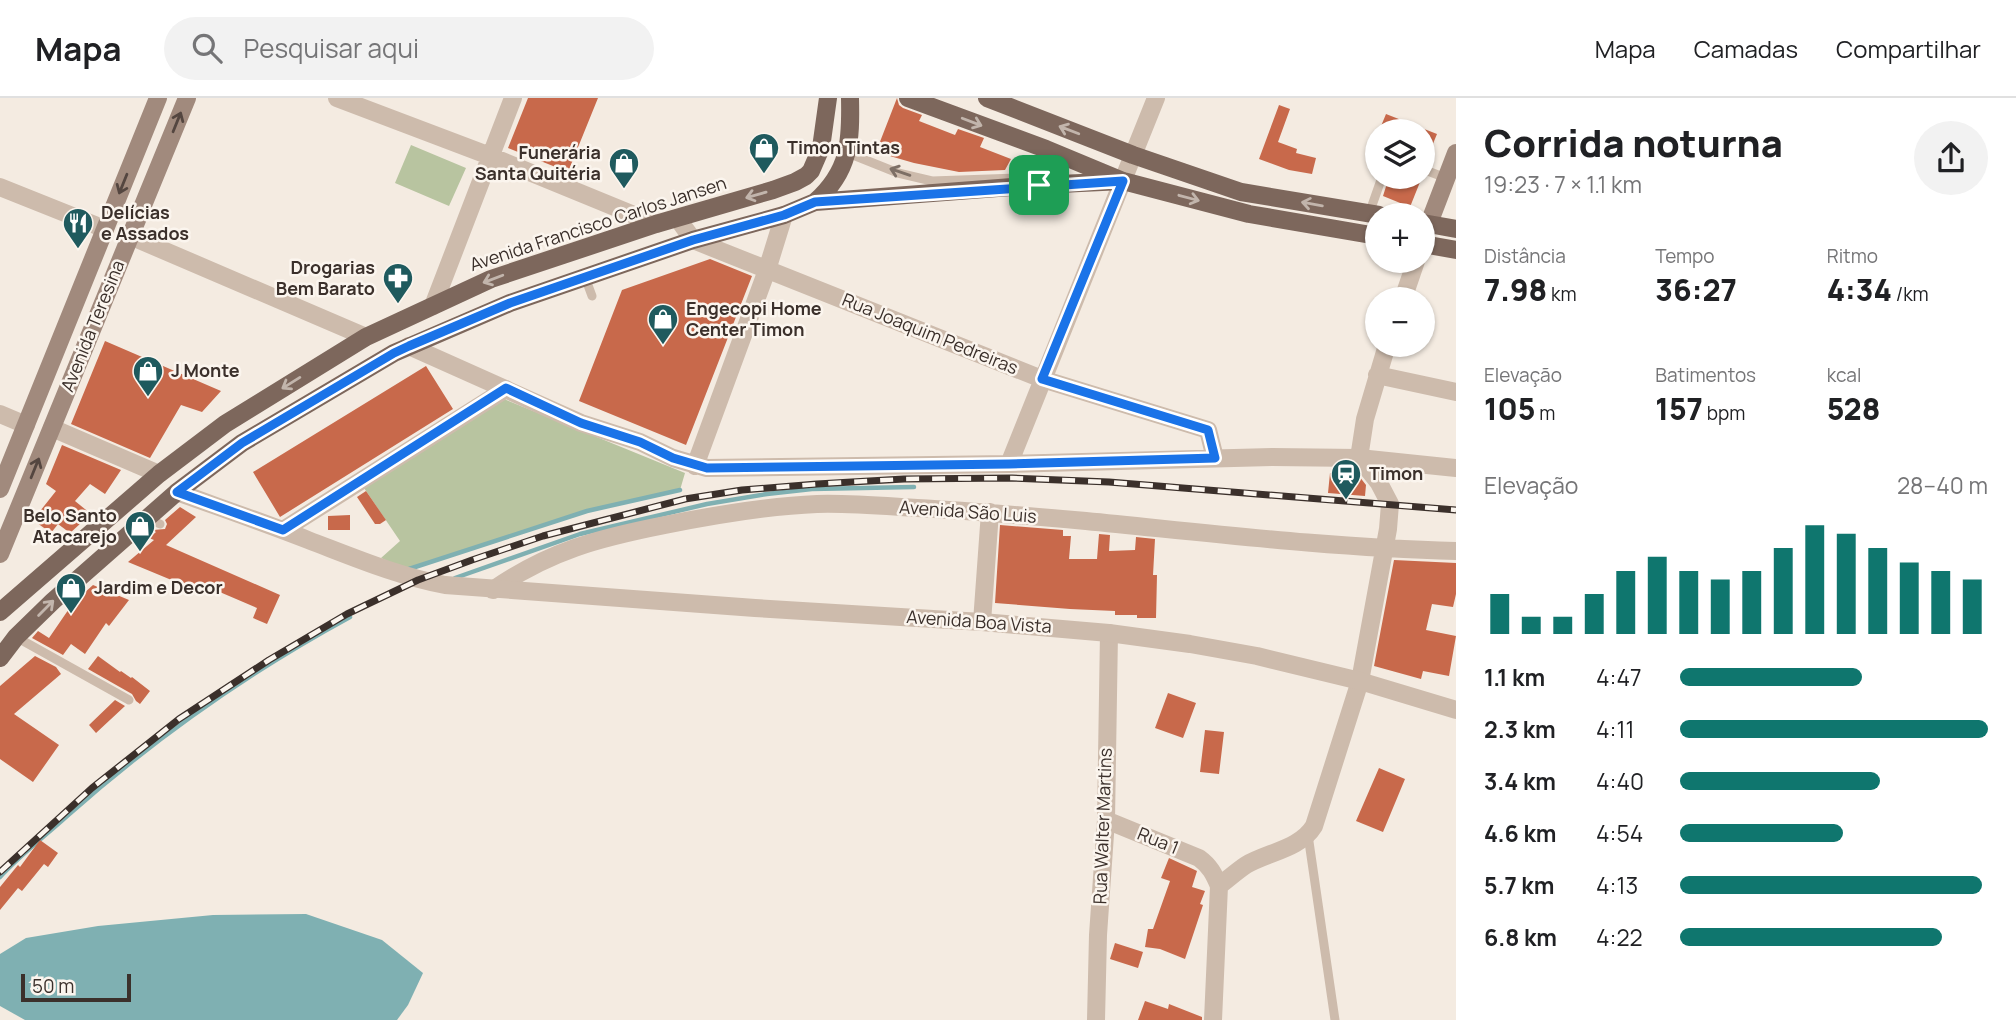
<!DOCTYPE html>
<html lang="pt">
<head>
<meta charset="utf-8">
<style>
	:root { --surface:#fff; --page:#f2f2f2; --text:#202124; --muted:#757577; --line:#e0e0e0; --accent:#0f766e }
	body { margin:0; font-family:Manrope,sans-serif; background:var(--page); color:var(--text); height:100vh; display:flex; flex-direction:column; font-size:26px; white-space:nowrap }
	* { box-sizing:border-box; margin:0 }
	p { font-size:23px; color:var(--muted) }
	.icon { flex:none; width:38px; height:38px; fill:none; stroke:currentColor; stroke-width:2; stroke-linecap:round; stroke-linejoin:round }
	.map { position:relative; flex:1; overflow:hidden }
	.side { display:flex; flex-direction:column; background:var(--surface); width:560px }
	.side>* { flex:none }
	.controls { position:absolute; left:1365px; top:21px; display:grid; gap:14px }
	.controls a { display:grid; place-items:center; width:70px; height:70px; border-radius:50%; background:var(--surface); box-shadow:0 2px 5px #0004; font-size:35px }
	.scale { position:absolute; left:21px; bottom:18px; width:110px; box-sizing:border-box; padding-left:7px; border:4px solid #3b302b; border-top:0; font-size:19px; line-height:24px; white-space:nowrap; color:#3b302b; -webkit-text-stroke:5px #fbf5ee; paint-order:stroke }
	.pin { position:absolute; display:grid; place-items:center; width:60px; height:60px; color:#fff; margin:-30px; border-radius:14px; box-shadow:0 4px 10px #0006 }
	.round { display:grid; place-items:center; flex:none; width:74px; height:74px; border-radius:37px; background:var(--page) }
	.headline { display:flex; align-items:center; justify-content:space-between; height:119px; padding:0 28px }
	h1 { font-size:38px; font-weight:800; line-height:52px }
	.figures { display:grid; grid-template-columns:repeat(3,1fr); gap:10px; height:119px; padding:7px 28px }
	.figures div { display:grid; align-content:center }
	.figures b { font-size:30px; font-weight:800 }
	.figures small { font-size:19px; font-weight:400 }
	.figures p { font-size:19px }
	.chart { height:196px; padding:14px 28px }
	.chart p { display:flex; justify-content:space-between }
	.chart svg { width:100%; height:126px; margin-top:7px; stroke:var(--accent); stroke-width:6 }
	ul { padding:0 28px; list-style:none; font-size:23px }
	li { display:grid; grid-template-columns:112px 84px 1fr; align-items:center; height:52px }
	li i { height:18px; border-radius:9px; background:var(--accent) }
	header { display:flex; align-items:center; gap:42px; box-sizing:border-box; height:98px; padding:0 35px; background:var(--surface); border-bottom:2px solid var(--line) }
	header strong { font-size:33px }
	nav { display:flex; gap:38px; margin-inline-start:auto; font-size:24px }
	.search { width:490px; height:63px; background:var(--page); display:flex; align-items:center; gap:18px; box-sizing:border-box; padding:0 24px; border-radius:38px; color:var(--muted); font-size:26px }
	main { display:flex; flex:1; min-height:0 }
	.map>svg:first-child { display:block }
	.green { fill:#b8c4a0 }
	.water { fill:#7fb0b2 }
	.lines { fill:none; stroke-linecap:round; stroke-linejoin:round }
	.stream { stroke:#7fb0b2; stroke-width:4.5 }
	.building { fill:#c8694b }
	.service { stroke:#cdbbac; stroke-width:9 }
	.minor { stroke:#cdbbac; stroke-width:18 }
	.tertiary { stroke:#cdbbac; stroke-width:18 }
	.secondary { stroke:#a18a7d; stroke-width:18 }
	.primary { stroke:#7d675c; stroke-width:18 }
	.rail-casing { stroke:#3b302b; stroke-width:7 }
	.rail { stroke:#fbf5ee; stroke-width:4.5; stroke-dasharray:13; stroke-linecap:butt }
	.oneway { stroke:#544640 }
	.oneway2 { stroke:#c2b5ac }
	.oneway3 { stroke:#7d6f65 }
	.route-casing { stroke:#fff; stroke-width:14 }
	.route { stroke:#1a73e8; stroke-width:9 }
	.labels { text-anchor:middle; stroke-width:5; stroke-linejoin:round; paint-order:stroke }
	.poi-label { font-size:18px; font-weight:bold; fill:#3b302b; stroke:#fbf5ee; text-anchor:start }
	.street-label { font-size:18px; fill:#3b302b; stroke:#fbf5ee }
</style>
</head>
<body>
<header>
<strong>Mapa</strong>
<div class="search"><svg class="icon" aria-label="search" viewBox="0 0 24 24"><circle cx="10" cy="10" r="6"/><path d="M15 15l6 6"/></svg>Pesquisar aqui</div>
<nav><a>Mapa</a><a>Camadas</a><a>Compartilhar</a></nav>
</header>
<main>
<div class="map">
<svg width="1456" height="922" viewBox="0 0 1456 922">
	<rect width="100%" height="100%" fill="#f4ebe1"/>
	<path class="green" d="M411,47l55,23 -17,38 -54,-23z
		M504,301l181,74 -5,17 -93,21 -180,59 -26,-12 19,-17 -36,-53z"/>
	<path class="water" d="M306,816l76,26 41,33 -15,32 -11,15h-372l-25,-14v-52l26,-16 72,-12 115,-11z"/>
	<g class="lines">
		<path class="stream" d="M409,471l178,-58 93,-21
			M455,480l125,-44 127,-30 60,-10 45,-5 102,-2
			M0,779c20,-22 45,-41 67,-61 88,-78 180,-143 283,-199"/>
	</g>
	<path class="building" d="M528,0h70l-30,74 -60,-24z
		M897,0l2,7 4,3 19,7 -3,6 36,14 3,-6 26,9 -4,9 31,12 -6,11 -46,2 -45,-9 -38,-11z
		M1279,7l11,4 -12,33 19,7 -1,4 20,5 -4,16 -23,-4 -30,-11z
		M1386,16l51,20 -12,29 -2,1v-33h-44z
		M1389,79h33l-12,30 -27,-11z
		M710,161l42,17 -66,169 -107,-44 43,-111z
		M105,243l116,50 -19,21 -21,-7 -31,53 -79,-34z
		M426,268l27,43 -173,108 -27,-45z
		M62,347l59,25 -16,24 -15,-10 -15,17 16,13 -21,19 -12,-9 -7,9 -18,-13 23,-29 -10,-7z
		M1330,375l29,3 7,9 -1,11 -37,-3z
		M366,393l20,29 -6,4h-5l-18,-27z
		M180,409l16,10 -30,28 114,50 -13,29 -14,-6 4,-10 -56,-24 -3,7 -70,-29 26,-22 -5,-2 7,-6 -3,-2 12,-1 2,-5 -2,-4z
		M350,417v15h-22v-14z
		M1000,427l63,5v6h8l-2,23h28l2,-25 11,1 -1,16 26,-1 1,-13 19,2 -2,36h4l-1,43h-19v-3h-22v-4l-45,-2 -75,-6z
		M1394,462l62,3v31l-3,13 -21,-3 -6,26 30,6 -7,40 -26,-5 -2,8 -47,-13z
		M93,487l36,15 -20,26 -3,-3 -21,31 -14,-10 -8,11 -31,-17 6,-7 11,7 24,-35z
		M35,558l21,11 5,7 -47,40 45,31 -26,37 -33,-23v-73z
		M98,558l22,16 1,-1 10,7 1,-1 18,14 -10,13 -4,-3 -4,-7 -44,-25z
		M1168,595l28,10 -13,35 -28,-10z
		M115,602l10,6 -29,27 -7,-8z
		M1205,632l19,2 -5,42 -19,-2z
		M1379,670l26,11 -22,53 -27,-11z
		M40,742l18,13 -10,14 -4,-3 -22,27 -4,-3 -18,22v-23l18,-22 2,2z
		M1169,760l26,12 2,1 -5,16 13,4 -5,13 3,1 -18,54 -25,-10 -15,-2 3,-18h5l17,-48 -9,-3z
		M1115,845l28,9 -5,16 -28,-9z
		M1145,903l23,8 1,-5 33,13v3h-64z"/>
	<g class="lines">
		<path class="service" d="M848,55l50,20 34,8 85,-3
			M1425,72l21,8
			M1039,87l7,-36
			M1369,116l13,-37
			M585,179l7,19
			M147,420l13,6
			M16,539l113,63
			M1308,737l27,185"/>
		<path class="minor" d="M337,0l153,58 166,68
			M0,89l105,42
			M678,121l15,21 349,139 166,51 7,28
			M130,138l236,101
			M1403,201l13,-38
			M433,208l80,-208
			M409,248l172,77 59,19 33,16 34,10 302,-4 263,-7 87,1 97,10
			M1377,277l79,17
			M0,316l26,11
			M52,330l107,46
			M1009,366l147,-366
			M695,368l72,-196 17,-55
			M283,432l223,-141
			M493,492c56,-39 106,-52 172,-65 50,-10 101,-19 152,-21 33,-1 67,2 100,4 57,3 113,8 169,13 123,12 246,27 370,30
			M982,524l8,-110
			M1106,722l93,38c11,8 15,16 20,28l-6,134
			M1219,788c9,-7 18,-15 27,-21 22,-13 54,-16 68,-39l46,-145 28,-152 2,-25 -11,-21 -20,-25 6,-39 22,-74
			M1096,922l2,-85 8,-115 3,-187"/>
		<path class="tertiary" d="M177,394c44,16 88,31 131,48 45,17 89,36 137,45l310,23 227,14 127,11 81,11 67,12 103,25 96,29"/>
		<path class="secondary" d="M1423,141l33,-86
			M0,391l158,-391
			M0,456l187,-456"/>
		<path class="primary" d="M908,0l138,51 77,32 126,33 128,22
			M987,0l146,57 108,37 138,23
			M815,104c35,-31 36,-61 35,-104
			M1423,125l33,6
			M1423,146l33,6
			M0,514l159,-138 66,-50 141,-87 125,-58 165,-55 117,-34 22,-8 11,-6 5,-5 10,-23 7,-50
			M0,560l16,-21 37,-36 124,-109 65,-49 152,-90 116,-50 183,-63 91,-25 31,-13 224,-17 84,-4"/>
		<g class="rail-casing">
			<path id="rail" d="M0,774l92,-84 87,-69 90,-59 78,-46 71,-34 54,-20 71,-24 142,-37 57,-9 75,-6 87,-5 108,-1 97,4 347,28"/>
		</g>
		<use href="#rail" class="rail"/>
	</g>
	<defs><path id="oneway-shaft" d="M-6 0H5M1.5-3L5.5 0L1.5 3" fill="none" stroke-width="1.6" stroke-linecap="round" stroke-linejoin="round" transform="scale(1.75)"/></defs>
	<g class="oneway">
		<use href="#oneway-shaft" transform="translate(177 24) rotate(-68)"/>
		<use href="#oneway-shaft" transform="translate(123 86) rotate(112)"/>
		<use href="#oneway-shaft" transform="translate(35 370) rotate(-68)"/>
	</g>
	<g class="oneway2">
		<use href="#oneway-shaft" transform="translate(972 24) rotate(21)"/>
		<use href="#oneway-shaft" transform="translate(1069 32) rotate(-159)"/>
		<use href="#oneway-shaft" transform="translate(756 97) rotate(164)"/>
		<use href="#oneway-shaft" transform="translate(1189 100) rotate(15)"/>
		<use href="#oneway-shaft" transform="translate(1312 106) rotate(-170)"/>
		<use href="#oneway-shaft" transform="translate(493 181) rotate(159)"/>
		<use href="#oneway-shaft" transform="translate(291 285) rotate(148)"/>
		<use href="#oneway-shaft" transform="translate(46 510) rotate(-45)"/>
	</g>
	<use class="oneway3" href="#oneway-shaft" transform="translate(900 74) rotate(-161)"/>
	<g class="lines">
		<g class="route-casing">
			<path id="route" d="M1123,83l-81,198 166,51 7,28 -206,6 -302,4 -34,-10 -33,-16 -59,-19 -75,-35 -223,142 -106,-38 65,-49 152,-90 15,-7 101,-43 183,-63 91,-25 31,-13z"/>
		</g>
		<use href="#route" class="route"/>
	</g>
	<defs>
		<g id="shop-pin" transform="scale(1.575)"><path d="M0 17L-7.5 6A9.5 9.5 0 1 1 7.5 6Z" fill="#1f5a5e" stroke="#fbf5ee"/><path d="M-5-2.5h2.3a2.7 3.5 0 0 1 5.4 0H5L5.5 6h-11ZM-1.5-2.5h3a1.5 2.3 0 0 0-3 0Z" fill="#fff"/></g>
		<g id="restaurant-pin" transform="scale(1.575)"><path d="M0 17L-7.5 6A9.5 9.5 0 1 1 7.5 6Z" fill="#1f5a5e" stroke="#fbf5ee"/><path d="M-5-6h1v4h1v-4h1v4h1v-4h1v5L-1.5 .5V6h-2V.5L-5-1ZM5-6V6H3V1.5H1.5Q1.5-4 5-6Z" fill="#fff"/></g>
		<g id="pharmacy-pin" transform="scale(1.575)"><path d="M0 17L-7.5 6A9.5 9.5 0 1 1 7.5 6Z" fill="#1f5a5e" stroke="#fbf5ee"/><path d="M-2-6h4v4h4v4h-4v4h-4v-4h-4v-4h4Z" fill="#fff"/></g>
		<g id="station-pin" transform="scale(1.575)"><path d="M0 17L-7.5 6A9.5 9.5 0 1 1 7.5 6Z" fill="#1f5a5e" stroke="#fbf5ee"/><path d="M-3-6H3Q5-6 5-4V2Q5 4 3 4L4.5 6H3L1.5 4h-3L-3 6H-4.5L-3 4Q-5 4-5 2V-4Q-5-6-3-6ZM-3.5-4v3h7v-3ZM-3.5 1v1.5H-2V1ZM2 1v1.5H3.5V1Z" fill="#fff"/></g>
	</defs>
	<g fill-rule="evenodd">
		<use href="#shop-pin" x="764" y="50"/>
		<use href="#shop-pin" x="624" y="65"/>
		<use href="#restaurant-pin" x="78" y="125"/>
		<use href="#pharmacy-pin" x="398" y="180"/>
		<use href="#shop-pin" x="663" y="221"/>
		<use href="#shop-pin" x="148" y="273"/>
		<use href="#station-pin" x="1346" y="376"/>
		<use href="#shop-pin" x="140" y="428"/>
		<use href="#shop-pin" x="71" y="490"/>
	</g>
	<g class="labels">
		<g class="poi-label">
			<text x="787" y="56">Timon Tintas</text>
			<text x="601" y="61" text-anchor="end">Funerária<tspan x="601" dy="21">Santa Quitéria</tspan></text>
			<text x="101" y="121">Delícias<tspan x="101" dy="21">e Assados</tspan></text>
			<text x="375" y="176" text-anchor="end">Drogarias<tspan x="375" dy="21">Bem Barato</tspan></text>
			<text x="686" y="217">Engecopi Home<tspan x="686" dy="21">Center Timon</tspan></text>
			<text x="171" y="279">J Monte</text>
			<text x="1369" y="382">Timon</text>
			<text x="117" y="424" text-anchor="end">Belo Santo<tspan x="117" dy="21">Atacarejo</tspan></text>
			<text x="94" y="496">Jardim e Decor</text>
		</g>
		<g class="street-label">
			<text transform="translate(598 126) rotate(-18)" y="6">Avenida Francisco Carlos Jansen</text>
			<text transform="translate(93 228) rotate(-68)" y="6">Avenida Teresina</text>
			<text transform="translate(930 236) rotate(22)" y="6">Rua Joaquim Pedreiras</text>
			<text transform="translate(968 414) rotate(4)" y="6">Avenida São Luis</text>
			<text transform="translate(979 524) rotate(4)" y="6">Avenida Boa Vista</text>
			<text transform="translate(1103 728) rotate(-88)" y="6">Rua Walter Martins</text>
			<text transform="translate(1158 743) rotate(22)" y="6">Rua 1</text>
		</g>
	</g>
</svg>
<div class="controls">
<a><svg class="icon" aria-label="layers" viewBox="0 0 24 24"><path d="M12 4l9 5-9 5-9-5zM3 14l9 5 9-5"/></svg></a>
<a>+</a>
<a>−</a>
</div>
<div class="scale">50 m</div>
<div class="pin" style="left:1039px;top:87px;background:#1e9e55"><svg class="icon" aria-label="arrive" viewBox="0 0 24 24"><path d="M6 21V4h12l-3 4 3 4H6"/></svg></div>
</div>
<section class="side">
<div class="headline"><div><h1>Corrida noturna</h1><p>19:23 · 7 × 1.1 km</p></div><a class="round"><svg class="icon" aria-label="share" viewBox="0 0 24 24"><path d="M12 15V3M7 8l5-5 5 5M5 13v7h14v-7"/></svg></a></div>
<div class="figures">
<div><p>Distância</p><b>7.98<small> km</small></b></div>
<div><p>Tempo</p><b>36:27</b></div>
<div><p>Ritmo</p><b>4:34<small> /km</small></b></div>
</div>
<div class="figures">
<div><p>Elevação</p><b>105<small> m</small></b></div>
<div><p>Batimentos</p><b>157<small> bpm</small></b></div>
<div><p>kcal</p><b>528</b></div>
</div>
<div class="chart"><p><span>Elevação</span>28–40 m</p>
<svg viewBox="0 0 160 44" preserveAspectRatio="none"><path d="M5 44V30M15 44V38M25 44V38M35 44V30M45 44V22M55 44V17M65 44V22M75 44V25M85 44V22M95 44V14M105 44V6M115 44V9M125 44V14M135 44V19M145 44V22M155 44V25"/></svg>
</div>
<ul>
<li><b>1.1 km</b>4:47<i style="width:59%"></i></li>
<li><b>2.3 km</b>4:11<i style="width:100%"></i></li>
<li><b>3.4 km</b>4:40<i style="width:65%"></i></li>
<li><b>4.6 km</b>4:54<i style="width:53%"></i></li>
<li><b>5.7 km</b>4:13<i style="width:98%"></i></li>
<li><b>6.8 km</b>4:22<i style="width:85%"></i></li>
</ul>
</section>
</main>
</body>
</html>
